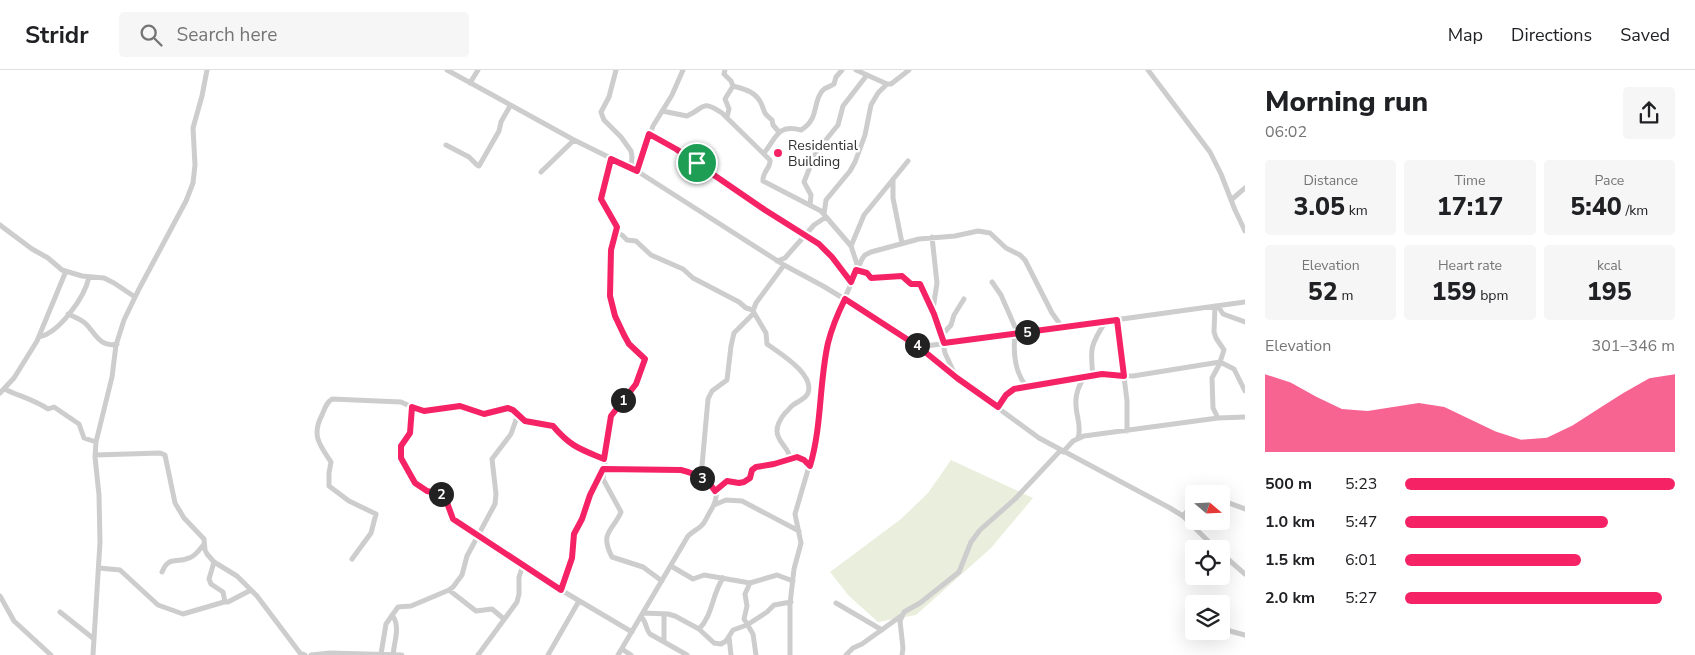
<!DOCTYPE html>
<html lang="en">
<head>
<meta charset="utf-8">
<style>
	:root { --surface:#fff; --page:#f6f6f6; --text:#202124; --muted:#757577; --line:#e0e0e0; --accent:#f52365 }
	body { margin:0; font-family:"Nunito Sans",sans-serif; background:var(--page); color:var(--text); height:100vh; display:flex; flex-direction:column; font-size:19px; white-space:nowrap }
	* { box-sizing:border-box; margin:0 }
	p { font-size:16px; color:var(--muted) }
	.icon { flex:none; width:28px; height:28px; fill:none; stroke:currentColor; stroke-width:2; stroke-linecap:round; stroke-linejoin:round }
	.map { position:relative; flex:1; overflow:hidden }
	.side { display:flex; flex-direction:column; background:var(--surface); width:450px }
	.side>* { flex:none }
	.needle { width:32px; rotate:109deg }
	.buttons { position:absolute; left:1185px; top:415px; display:grid; gap:10px }
	.buttons a { display:grid; place-items:center; width:45px; height:45px; border-radius:5px; background:var(--surface); box-shadow:0 5px 20px #0002; font-size:25px }
	.pin { position:absolute; display:grid; place-items:center; width:42px; height:42px; color:#fff; margin:-21px; border:2px solid #fff; border-radius:50%; box-shadow:0 1px 5px #0007 }
	.km { position:absolute; width:25px; height:25px; margin:-12px; border-radius:50%; background:#222; color:#fff; font-size:14px; line-height:25px; text-align:center }
	.round { display:grid; place-items:center; flex:none; width:52px; height:52px; border-radius:5px; background:var(--page) }
	.summary { display:flex; align-items:center; justify-content:space-between; height:85px; padding:0 20px }
	h1 { font-size:28px; font-weight:800; line-height:38px }
	.stats { display:grid; grid-template-columns:repeat(3,1fr); gap:8px; height:85px; padding:5px 20px }
	.stats div { display:grid; align-content:center; border-radius:5px; background:var(--page); text-align:center }
	.stats b { font-size:25px; font-weight:800 }
	.stats small { font-size:14px; font-weight:400 }
	.stats p { font-size:14px }
	.chart { height:140px; padding:10px 20px }
	.chart p { display:flex; justify-content:space-between }
	.chart svg { width:100%; height:90px; margin-top:5px; fill:var(--accent); opacity:.7 }
	ul { padding:0 20px; list-style:none; font-size:16px }
	li { display:grid; grid-template-columns:80px 60px 1fr; align-items:center; height:38px }
	li i { height:12px; border-radius:6px; background:var(--accent) }
	header { display:flex; align-items:center; gap:30px; box-sizing:border-box; height:70px; padding:0 25px; background:var(--surface); border-bottom:1px solid var(--line) }
	header strong { font-size:24px }
	nav { display:flex; gap:28px; margin-inline-start:auto; font-size:18px }
	.search { width:350px; height:45px; background:var(--page); display:flex; align-items:center; gap:12px; box-sizing:border-box; padding:0 18px; border-radius:5px; color:var(--muted); font-size:19px }
	main { display:flex; flex:1; min-height:0 }
	.map>svg:first-child { display:block }
	.green { fill:#eaeedc }
	.lines { fill:none; stroke-linecap:round; stroke-linejoin:round }
	.street { stroke:#cdcdcd; stroke-width:5 }
	.route-casing { stroke:#fff; stroke-width:10 }
	.route { stroke:#f52365; stroke-width:6 }
	.poi-dot { fill:#f52365; stroke:#fff; stroke-width:2 }
	.labels { text-anchor:middle; stroke-width:5; stroke-linejoin:round; paint-order:stroke }
	.poi-label { font-size:14px; fill:#303030; stroke:#fff; text-anchor:start }
</style>
</head>
<body>
<header>
<strong>Stridr</strong>
<div class="search"><svg class="icon" aria-label="search" viewBox="0 0 24 24"><circle cx="10" cy="10" r="6"/><path d="M15 15l6 6"/></svg>Search here</div>
<nav><a>Map</a><a>Directions</a><a>Saved</a></nav>
</header>
<main>
<div class="map">
<svg width="1245" height="585" viewBox="0 0 1245 585">
	<rect width="100%" height="100%" fill="#fff"/>
	<path class="green" d="M951,390l82,38 -42,50 -75,67 -38,7 -29,-26 -19,-24 71,-53 27,-26z"/>
	<g class="lines">
		<path class="street" d="M447,0l127,70 63,31 147,94 39,21 66,40 30,21 38,31 82,60 131,70 13,8 33,33
			M616,0l-7,27 -8,15 1,3 2,5 17,17 10,14 1,6 -1,11
			M725,0l-1,4 7,7 2,5 -8,13 4,10 -2,8
			M856,0l31,14h4l18,-14
			M1148,0l62,82 11,22 14,36 10,21
			M470,13l8,-13
			M733,16c11,3 22,5 28,17 4,9 2,10 11,17l1,5 6,7
			M662,41l25,5c18,-8 14,-17 35,-3l48,47c1,8 -8,12 -7,21l58,30 30,35 7,21
			M649,64l27,15 89,61 54,34 13,13 19,25
			M446,75l23,12 8,8 2,1 20,-35 2,-9 9,-16
			M764,83c13,-16 13,-29 37,-23 19,-11 11,-29 22,-40 3,-3 7,-3 11,-6l2,-7 6,-7
			M611,89l-10,40 16,28c-1,6 -4,12 -5,18 -7,33 -3,70 16,98 5,6 12,9 17,16l-9,24 -24,31 -2,6 -7,59 18,33c-8,19 -22,20 -9,45l31,10 19,14
			M637,101l16,-45 19,-31 11,-25
			M541,102l33,-32
			M893,109v19l9,45
			M1231,130l14,-12
			M810,135l1,-10 -7,-13 12,-30 22,-27 5,-19 24,-31
			M824,144l2,-14 24,-29 5,-9 10,-27 6,-30 7,-12 9,-9
			M0,155l32,24 16,9 14,12 20,6 22,2 10,5 21,14
			M616,163l6,2 5,5 9,1 15,14 32,14 10,9 46,24 7,6 7,2
			M932,167l5,46 -4,26
			M851,176l13,-31 44,-54
			M777,191l8,-3 29,-33 12,-8
			M784,195l-28,38 -3,8 13,22 1,11c12,9 48,30 41,49 -2,6 -10,8 -15,12 -3,2 -5,6 -8,8 -4,5 -8,11 -8,18 0,11 12,17 13,27
			M857,200l10,3 5,5 30,-2 8,7 8,1 3,2 19,42 5,25 11,24
			M992,212l9,13 14,32 5,6
			M1215,236l-1,26 2,6 8,12 -5,15 -7,13 1,30 5,10
			M1218,236l5,8 22,8
			M68,244c6,3 13,5 18,10 9,9 14,24 31,20
			M1117,250l10,81v30
			M1015,263c-2,19 -1,39 12,54
			M942,265l9,-10 3,-10 10,-16
			M39,267c20,-4 46,-40 50,-60
			M919,277l326,-45
			M1093,306c-3,-27 -3,-31 13,-55
			M4,319c15,7 31,11 44,20l6,-2 25,17 5,14 12,4
			M0,323l14,-15 23,-37 29,-70
			M412,337l-2,26 -9,13v12l15,26 11,7 14,3c8,9 7,21 16,29l104,67 71,42
			M998,337l7,-12 9,-6 89,-15 30,2 87,-14 14,7 11,22
			M1078,368c4,-12 -2,-22 -2,-33 -1,-11 3,-19 8,-28
			M1063,382l10,-11 11,-5 134,-18 27,-1
			M95,385l65,-2 5,2 10,48 9,15 20,21 1,11 2,4 7,8 23,14 20,20 43,57 5,2
			M603,399h78c10,3 31,11 35,23 1,6 -2,13 -5,18 -3,5 -5,10 -8,14 -4,5 -10,7 -15,12l-70,119
			M701,407l7,-78 4,-8 15,-11 4,-34 3,-13 19,-19
			M715,421l12,-10 12,2 5,-1 6,-4 2,-8 4,-3 18,-3 23,-7 7,3 6,6
			M1202,424h8
			M1221,430l24,9
			M714,435l12,-5 16,1 57,30
			M1183,446l11,-13
			M1221,483l24,21
			M352,489l19,-26 5,-19 -27,-13 -20,-15v-13l2,-11c-11,-17 -20,-26 -9,-47 3,-7 4,-12 10,-16l69,3 20,9 39,-5 24,8 24,-6 5,2 12,11 28,5 9,11 11,9 31,13
			M214,492l-5,17 2,5 12,8 2,10h3l23,-12
			M671,496l22,13 11,-4 46,8 27,-8 16,6
			M99,498l21,2 38,35 25,9 41,-12
			M162,502c7,-17 14,-8 27,-14 7,-2 11,-9 15,-14
			M750,513l-5,11 2,12 -3,13 9,15 3,21
			M449,520l27,21 16,-2 12,10
			M561,520l11,-32 1,-19 2,-9 7,-11 11,-29 10,-18
			M0,526l14,25 37,34
			M836,533l46,27
			M60,542l34,27
			M643,543l25,1 7,2 24,13 15,14 7,1 5,-3 7,-11 14,-5 20,-13 7,-7 17,-3
			M392,545c9,11 2,27 1,40
			M641,547c6,5 4,11 9,17l37,21
			M1221,553l9,8 15,4
			M699,559c14,-14 13,-35 24,-51
			M729,567l2,18
			M664,572v-27
			M622,579l9,6
			M381,584l5,-30 12,-17 13,-1 38,-16 4,-3 9,-12 5,-19 28,-52 1,-10 -4,-35 19,-25 7,-20
			M93,585l7,-113 -1,-47 -4,-38 1,-15 16,-65 4,-32 8,-25 15,-31 47,-88 7,-18 2,-18 -2,-37 9,-32 5,-26
			M311,585l19,-2 72,2
			M478,585l39,-53 2,-8v-17l4,-12
			M548,585l31,-54
			M790,585v-51l4,-35 7,-26 -6,-29 20,-68 13,-101 7,-25 27,-61 3,-4 6,-3 48,-13 36,-3 23,-5 12,2 16,15 14,7 5,5 27,53 10,14
			M846,585l7,-7 9,-4 39,-28
			M902,585l1,-7 -3,-27 4,-9 16,-9 39,-31 12,-30 9,-12 35,-31 45,-48"/>
	</g>
	<g class="lines">
		<g class="route-casing">
			<path id="route" d="M649,64l27,15 89,61 54,34 13,13 19,25 5,-12 11,3 4,5 31,-2 9,8h9l14,30 10,29 173,-23 7,56 -22,-2 -88,15 -8,6 -8,12 -41,-29 -38,-31 -74,-48c-7,14 -13,28 -17,44 -9,40 -6,83 -18,123l-6,-6 -7,-3 -23,7 -18,3 -4,3 -2,8 -6,4 -5,1 -12,-2 -12,10c-8,-13 -21,-18 -34,-21l-78,-1 -13,26 -8,24 -8,15 -2,24 -11,32 -108,-71 -7,-19 -5,-6 -14,-3 -12,-8 -14,-25v-12l9,-13 2,-26 12,4 36,-5 24,8 24,-6 5,2 12,11 28,5c18,21 27,23 51,33l7,-43 25,-32 9,-25 -16,-15 -5,-9 -9,-19 -5,-20 1,-46 6,-23 -16,-28 10,-40 26,12z"/>
		</g>
		<use href="#route" class="route"/>
	</g>
	<circle class="poi-dot" cx="778" cy="83" r="5"/>
	<g class="labels">
		<g class="poi-label">
			<text x="788" y="80">Residential<tspan x="788" dy="16">Building</tspan></text>
		</g>
	</g>
</svg>
<div class="buttons">
<a><svg class="needle" viewBox="-14 -14 28 28"><path d="M0-13l5 13h-10z" fill="#e53935"/><path d="M0 13l5-13h-10z" fill="#757577"/></svg></a>
<a><svg class="icon" aria-label="locate" viewBox="0 0 24 24"><circle cx="12" cy="12" r="6"/><path d="M12 2v4M12 18v4M2 12h4M18 12h4"/></svg></a>
<a><svg class="icon" aria-label="layers" viewBox="0 0 24 24"><path d="M12 4l9 5-9 5-9-5zM3 14l9 5 9-5"/></svg></a>
</div>
<div class="pin" style="left:697px;top:93px;background:#1e9e55"><svg class="icon" aria-label="arrive" viewBox="0 0 24 24"><path d="M6 21V4h12l-3 4 3 4H6"/></svg></div>
<b class="km" style="left:623px;top:330px">1</b>
<b class="km" style="left:441px;top:424px">2</b>
<b class="km" style="left:702px;top:408px">3</b>
<b class="km" style="left:917px;top:275px">4</b>
<b class="km" style="left:1027px;top:262px">5</b>
</div>
<section class="side">
<div class="summary"><div><h1>Morning run</h1><p>06:02</p></div><a class="round"><svg class="icon" aria-label="share" viewBox="0 0 24 24"><path d="M12 15V3M7 8l5-5 5 5M5 13v7h14v-7"/></svg></a></div>
<div class="stats">
<div><p>Distance</p><b>3.05<small> km</small></b></div>
<div><p>Time</p><b>17:17</b></div>
<div><p>Pace</p><b>5:40<small> /km</small></b></div>
</div>
<div class="stats">
<div><p>Elevation</p><b>52<small> m</small></b></div>
<div><p>Heart rate</p><b>159<small> bpm</small></b></div>
<div><p>kcal</p><b>195</b></div>
</div>
<div class="chart"><p><span>Elevation</span>301–346 m</p>
<svg viewBox="0 0 160 44" preserveAspectRatio="none"><path d="M0 44V6L10 10L20 17L30 23L40 24L50 22L60 20L70 22L80 28L90 34L100 38L110 37L120 31L130 23L140 15L150 8L160 6V44z"/></svg>
</div>
<ul>
<li><b>500 m</b>5:23<i style="width:100%"></i></li>
<li><b>1.0 km</b>5:47<i style="width:75%"></i></li>
<li><b>1.5 km</b>6:01<i style="width:65%"></i></li>
<li><b>2.0 km</b>5:27<i style="width:95%"></i></li>
</ul>
</section>
</main>
</body>
</html>
